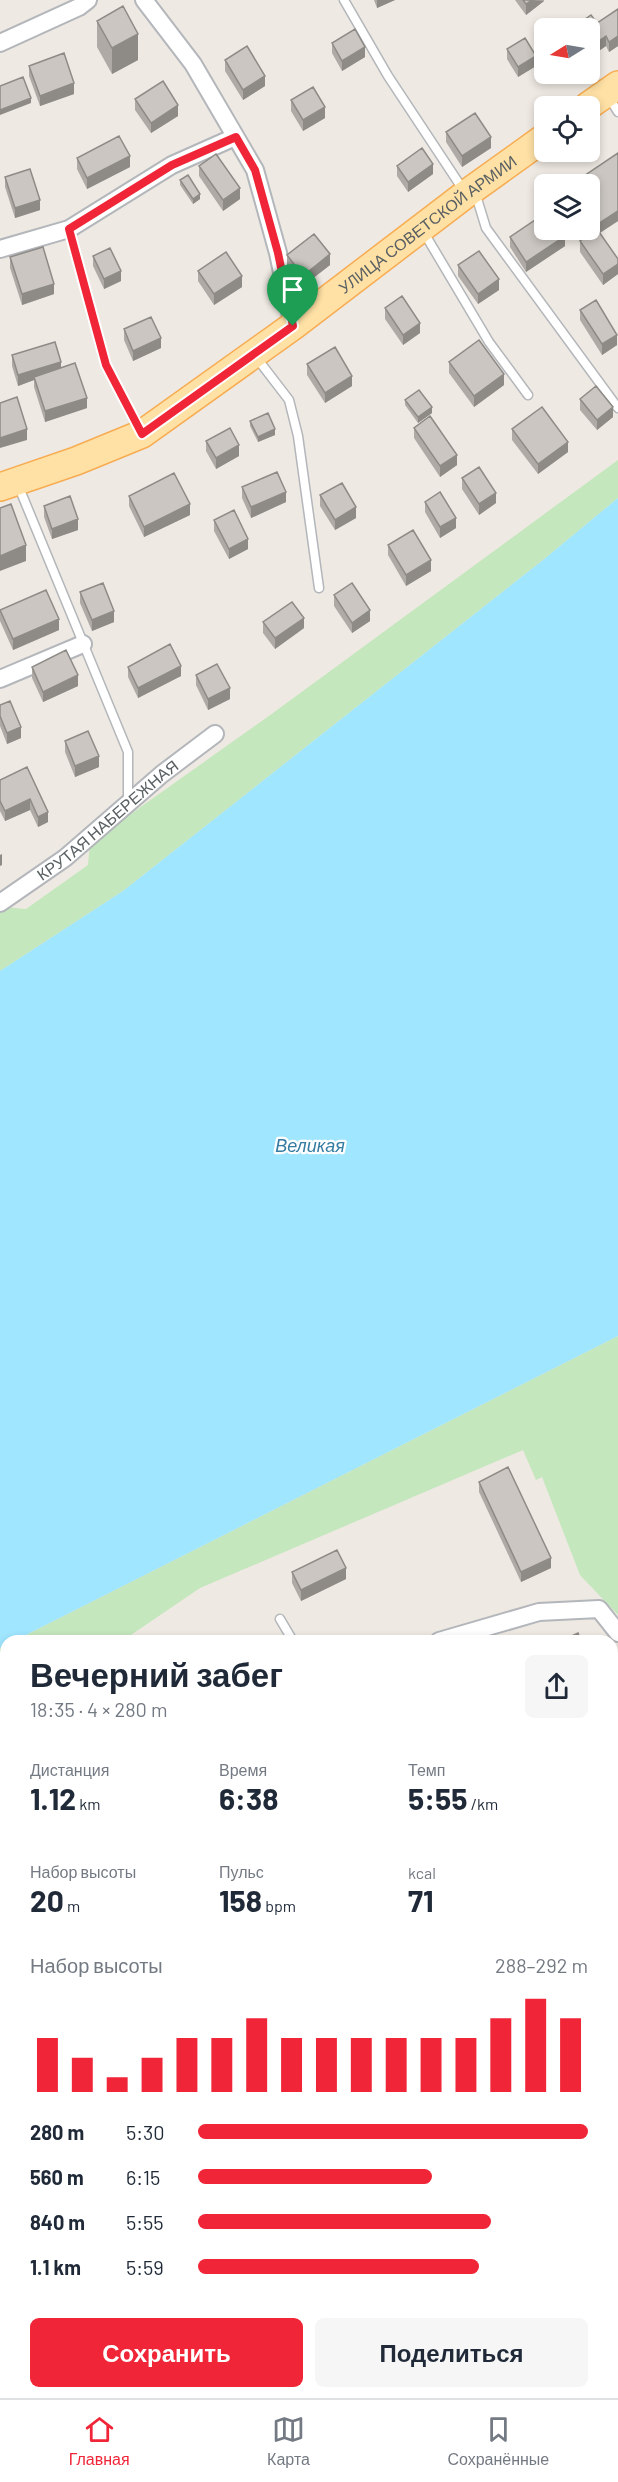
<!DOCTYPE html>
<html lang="ru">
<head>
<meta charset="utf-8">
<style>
	:root { --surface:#fff; --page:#f6f6f7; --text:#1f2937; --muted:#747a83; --line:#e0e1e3; --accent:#f02638 }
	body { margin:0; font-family:Barlow,sans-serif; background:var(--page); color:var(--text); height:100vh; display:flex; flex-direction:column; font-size:22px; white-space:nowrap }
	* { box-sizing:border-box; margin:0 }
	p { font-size:20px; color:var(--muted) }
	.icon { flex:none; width:33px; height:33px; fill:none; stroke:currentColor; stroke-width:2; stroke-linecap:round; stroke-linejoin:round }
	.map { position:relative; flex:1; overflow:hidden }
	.side { position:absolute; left:0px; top:1635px; width:618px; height:764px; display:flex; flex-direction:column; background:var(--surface); border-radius:18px 18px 0 0; box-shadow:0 3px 9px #0003 }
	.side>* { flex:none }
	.needle { width:39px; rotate:259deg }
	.controls { position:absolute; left:534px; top:18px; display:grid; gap:12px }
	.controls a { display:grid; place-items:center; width:66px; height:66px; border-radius:9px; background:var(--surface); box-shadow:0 3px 9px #0003; font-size:30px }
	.pin { position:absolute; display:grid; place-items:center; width:51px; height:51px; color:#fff; margin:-62px -26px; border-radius:50% 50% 50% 0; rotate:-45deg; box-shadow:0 0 6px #0007 }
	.pin .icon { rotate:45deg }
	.round { display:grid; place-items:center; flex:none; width:63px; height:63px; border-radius:9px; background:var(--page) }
	.summary { display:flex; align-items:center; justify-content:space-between; height:102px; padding:0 30px }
	h1 { font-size:33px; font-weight:700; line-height:45px }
	.stats { display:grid; grid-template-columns:repeat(3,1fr); gap:9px; height:102px; padding:6px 30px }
	.stats div { display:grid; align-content:center }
	.stats b { font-size:30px; font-weight:700 }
	.stats small { font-size:16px; font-weight:400 }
	.stats p { font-size:16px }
	.chart { height:168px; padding:12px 30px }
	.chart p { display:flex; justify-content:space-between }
	.chart svg { width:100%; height:108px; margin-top:6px; stroke:var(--accent); stroke-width:6 }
	.button { display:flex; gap:12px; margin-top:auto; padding:12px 30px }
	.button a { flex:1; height:69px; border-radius:9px; background:var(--accent); color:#fff; font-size:24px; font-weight:700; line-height:69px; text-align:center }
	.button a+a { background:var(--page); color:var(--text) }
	ul { padding:0 30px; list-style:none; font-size:20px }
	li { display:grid; grid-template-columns:96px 72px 1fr; align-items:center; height:45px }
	li i { height:15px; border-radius:8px; background:var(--accent) }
	.tab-bar { display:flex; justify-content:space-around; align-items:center; height:84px; border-top:2px solid var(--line); background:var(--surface); font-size:16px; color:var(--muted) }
	.tab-bar a { display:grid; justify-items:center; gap:3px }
	.tab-bar .on { color:var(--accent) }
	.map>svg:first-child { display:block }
	.green { fill:#c4e7bd }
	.water { fill:#a0e6ff }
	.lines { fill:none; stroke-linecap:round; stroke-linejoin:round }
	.lane-casing { stroke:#b3b6ba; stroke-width:11 }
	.street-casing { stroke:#b3b6ba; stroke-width:20 }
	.primary-casing { stroke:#f7ac52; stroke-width:30 }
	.lane { stroke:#fff; stroke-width:8 }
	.street { stroke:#fff; stroke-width:16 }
	.primary { stroke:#ffe1a5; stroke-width:27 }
	.wall { fill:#afaaa6 }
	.shaded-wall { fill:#8e8b87 }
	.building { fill:#cbc6c1; stroke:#8e8b87; stroke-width:1.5 }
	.route-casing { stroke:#fff; stroke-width:12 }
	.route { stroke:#f02638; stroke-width:8 }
	.labels { text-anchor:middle; stroke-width:4.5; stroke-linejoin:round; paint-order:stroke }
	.street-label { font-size:16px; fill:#5a6063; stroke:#fff }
	.water-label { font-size:18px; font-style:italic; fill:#357da3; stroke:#fff }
</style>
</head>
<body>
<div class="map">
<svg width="618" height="2398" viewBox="0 0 618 2398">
	<rect width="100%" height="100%" fill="#eee9e2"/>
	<path class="green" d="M618,460v38l-75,62 -420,331 -123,80v-62l4,-2 22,2 62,-44 2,-22 183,-130z
		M618,1336v279l-38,-40 -38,-98 -6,3 -13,-30 -323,138 -78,53h-108z
		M6,1645v76l-6,4v-77z"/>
	<path class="water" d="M618,498v838l-604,305h-8v4l-6,3v-677l123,-80 420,-331z"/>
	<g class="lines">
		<g class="lane-casing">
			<path id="lane" d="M344,0l44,76 76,115
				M608,96l10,16
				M475,192l11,36 132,180
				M69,229l37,136 34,66
				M423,231l66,111 39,53
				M256,357l33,43 9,36 21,152
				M18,485l110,267v52
				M280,1619l13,22
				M612,2202l6,-9
				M471,2398l4,-6"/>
		</g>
		<g class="street-casing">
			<g id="street">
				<path d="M144,0l49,64 62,106 23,83 15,73"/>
				<path d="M0,43l79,-36 9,-7"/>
				<path d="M0,249l69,-20 103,-64 63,-28"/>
				<path d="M0,679l83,-35"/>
				<path id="s1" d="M0,903l65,-45 97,-84 53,-40"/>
				<path d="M439,1641l100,-29 60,-3 19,24"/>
				<path d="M0,1959l6,-6"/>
				<path d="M0,2007l6,5"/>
				<path d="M612,2161l6,3"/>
				<path d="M0,2201l6,-31"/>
				<path d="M0,2209l6,68"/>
				<path d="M25,2392l2,6"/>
				<path d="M50,2398l5,-6"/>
				<path d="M316,2398l4,-6"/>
			</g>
		</g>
		<g class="primary-casing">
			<g id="primary">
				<path d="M588,106l30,-21"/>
				<path id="s2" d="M0,487l76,-26 66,-27 151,-108 173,-132 78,-56"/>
			</g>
		</g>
		<use href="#lane" class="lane"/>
		<use href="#street" class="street"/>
		<use href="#primary" class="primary"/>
	</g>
	<path class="wall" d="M374,0h21l-18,8z
		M515,0h29v1l-18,14z
		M618,9v37l-9,6 -3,-6 -16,11v-29h-15v-2l22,-3z
		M97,21l41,39 -26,14 -15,-27z
		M332,43l33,14 -23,14 -10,-18z
		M507,49l29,17 -18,11 -11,-18z
		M225,60l40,26 -22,14 -18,-29z
		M29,66l45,28 -34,12 -11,-30z
		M135,99l43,17 -27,17 -16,-23z
		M291,100l34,18 -22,13 -12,-20z
		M446,132l45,16 -29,19 -16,-25z
		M618,153v68l-18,12 18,26v15l-15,11 -23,-33v-11l16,-11 -6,-10v-36h-18z
		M77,158l53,9 -43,22 -10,-20z
		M199,166l41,33 -17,12 -24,-35z
		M397,166l36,8 -25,18 -11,-16z
		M5,177l35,33 -25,8 -10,-31z
		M180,180l20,19 -7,5 -13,-19z
		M510,237l55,9 -39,26 -16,-25z
		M287,255l43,10 -27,21 -16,-20z
		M93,256l28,25 -17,8 -11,-23z
		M10,257l44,37 -32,11 -12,-37z
		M458,265l41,25 -21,14 -20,-28z
		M198,271l44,16 -28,18 -16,-24z
		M385,308l35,25 -17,12 -18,-26z
		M580,310l37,35 -15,10 -22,-35z
		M124,329l37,19 -28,13 -9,-21z
		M12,355l49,13 26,40 -42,14 -11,-35v-7l-16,6 -6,-20z
		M449,362l55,23 -30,22 -25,-34z
		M307,364l45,22 -27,17 -18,-28z
		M580,399l33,18 -16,13 -17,-20z
		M405,400l27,13 -14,10 -13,-18z
		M250,421l25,14 -17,7 -8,-16z
		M414,428l43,37 -17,12 -26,-39z
		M512,429l56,23 -30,22 -26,-34z
		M206,441l33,15 -23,13 -10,-18z
		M462,478l34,25 -17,12 -17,-26z
		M242,487l44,15 -35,16 -9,-20z
		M320,495l36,23 -21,12 -15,-24z
		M129,496l61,19 -46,22 -15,-31z
		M425,502l31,26 -16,10 -15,-26z
		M44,506l34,24 -26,9 -8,-22z
		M214,520l34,29 -19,10 -15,-28z
		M388,545l43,26 -25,15 -18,-31z
		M80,592l34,30 -22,9 -12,-28z
		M334,595l36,26 -18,12 -18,-27z
		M0,610l59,20 -46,20 -13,-29z
		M263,622l41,6 -29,21 -12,-16z
		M32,667l46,19 -35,16 -11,-24z
		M128,667l53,9 -43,22 -10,-21z
		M196,675l34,24 -22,11 -12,-25z
		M0,705l21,33 -14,6 -7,-18z
		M65,741l34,26 -24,10 -10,-25z
		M27,767l21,55 -10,5 -8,-17 -25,11 -5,-10v-31z
		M479,1482l72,86 -30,14 -42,-90z
		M292,1572l54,7 -45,22 -9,-18z
		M6,1771v18l-4,-4v-11z
		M6,1965v23l-6,-7v-11z
		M618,2244v21l-5,-4v-10z
		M360,2392h35l-4,6h-23z"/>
	<path class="shaded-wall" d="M377,0h18l-18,8z
		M532,0l12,1 -18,14v-11z
		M138,34v26l-26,14v-26z
		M606,36v10l-16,11v-10z
		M618,36v10l-9,6v-10z
		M365,47v10l-23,14v-10z
		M536,56v10l-18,11v-10z
		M265,76v10l-22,14v-10z
		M74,83v11l-34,12v-10z
		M31,98v5l-31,12v-5z
		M178,105v11l-27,17v-10z
		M325,107v11l-22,13v-11z
		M491,137v11l-29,19v-11z
		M130,156v11l-43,22v-11z
		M433,164v10l-25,18v-10z
		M240,188v11l-17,12v-11z
		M200,194v5l-7,5v-5z
		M40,200v10l-25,8v-10z
		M618,211v10l-20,13v-10z
		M565,236v10l-39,26v-10z
		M330,254v11l-27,21v-10z
		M618,264v10l-15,11v-11z
		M121,271v10l-17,8v-10z
		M242,276v11l-28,18v-11z
		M499,279v11l-21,14v-10z
		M54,284v10l-32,11v-11z
		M420,323v10l-17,12v-10z
		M617,335v10l-15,10v-11z
		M161,338v10l-28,13v-10z
		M61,362v10l-27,5v3l-16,6v-11z
		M504,374v11l-30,22v-11z
		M352,376v10l-27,17v-10z
		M87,398v10l-42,14v-11z
		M432,407v6l-14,10v-6z
		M613,407v10l-16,13v-10z
		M27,429v11l-27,8v-10z
		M275,429v6l-17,7v-5z
		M568,442v10l-30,22v-10z
		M239,445v11l-23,13v-11z
		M457,455v10l-17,12v-11z
		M286,492v10l-35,16v-11z
		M496,493v10l-17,12v-11z
		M190,504v11l-46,22v-10z
		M356,507v11l-21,12v-10z
		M456,518v10l-16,10v-11z
		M78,519v11l-26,9v-10z
		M248,539v10l-19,10v-10z
		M26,545v16l-26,10v-15z
		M431,560v11l-25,15v-11z
		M370,610v11l-18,12v-10z
		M114,611v11l-22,9v-11z
		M304,618v10l-29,21v-11z
		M59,619v11l-46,20v-11z
		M181,666v10l-43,22v-10z
		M78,675v11l-35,16v-10z
		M230,688v11l-22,11v-11z
		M21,727v11l-14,6v-11z
		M99,756v11l-24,10v-11z
		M30,799v11l-25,11v-10z
		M48,812v10l-10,5v-10z
		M2,854v11l-2,1v-11z
		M551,1558v10l-30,14v-10z
		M346,1568v11l-45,22v-11z
		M6,1904v10l-6,6v-10z
		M618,2096v11l-5,7v-11z
		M388,2392h7l-4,6h-7z
		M543,2392h9l-5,6h-8z"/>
	<path class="building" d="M523,0h9l-6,4z
		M123,6l15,28 -26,14 -15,-27z
		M618,9v27l-9,6 -3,-6 -16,11v-19h-13l-2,-2 16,-11 6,8z
		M355,29l10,18 -23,14 -10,-18z
		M525,38l11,18 -18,11 -11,-18z
		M247,46l18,30 -22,14 -18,-30z
		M64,53l10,30 -34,13 -11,-30z
		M23,77l8,21 -31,12v-24z
		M163,81l15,24 -27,18 -16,-24z
		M313,87l12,20 -22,13 -12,-20z
		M475,113l16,24 -29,19 -16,-24z
		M119,136l11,20 -43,22 -10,-20z
		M422,148l11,16 -25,18 -11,-16z
		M618,153v58l-20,13 -8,-14v-26h-18z
		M216,154l24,34 -17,12 -24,-34z
		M30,169l10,31 -25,8 -10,-31z
		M188,175l12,19 -7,5 -13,-19z
		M544,214v16h17l4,6 -39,26 -16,-25z
		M597,229l21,30v5l-15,10 -23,-33z
		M314,234l16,20 -27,22 -16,-21z
		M43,247l11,37 -32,10 -12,-37z
		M110,248l11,23 -17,8 -11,-23z
		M479,251l20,28 -21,15 -20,-29z
		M226,252l16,24 -28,18 -16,-23z
		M402,296l18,27 -17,12 -18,-27z
		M596,300l21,35 -15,9 -22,-34z
		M151,317l10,21 -28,13 -9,-22z
		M479,340l25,34 -30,22 -25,-34z
		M55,342l6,20 -43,13 -6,-20z
		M335,347l17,29 -27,17 -18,-29z
		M75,363l12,35 -42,13 -11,-34z
		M596,386l17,21 -16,13 -17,-21z
		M419,390l13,17 -14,10 -13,-17z
		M17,397l10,32 -27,9v-35z
		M542,407l26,35 -30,22 -26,-35z
		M268,413l7,16 -17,8 -8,-16z
		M430,416l27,39 -17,11 -26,-38z
		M230,428l9,17 -23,13 -10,-17z
		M479,467l17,26 -17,11 -17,-26z
		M277,472l9,20 -35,15 -9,-20z
		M174,473l16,31 -46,23 -15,-31z
		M342,483l14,24 -21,13 -15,-25z
		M440,492l16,26 -16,9 -15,-25z
		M70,496l8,23 -26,10 -8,-23z
		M11,504l15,41 -26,11v-48z
		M234,510l14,29 -19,10 -15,-29z
		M413,530l18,30 -25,15 -18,-30z
		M103,583l11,28 -22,9 -12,-28z
		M352,583l18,27 -18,13 -18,-28z
		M46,590l13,29 -46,20 -13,-29z
		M292,602l12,16 -29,20 -12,-16z
		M170,644l11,22 -43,22 -10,-21z
		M66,650l12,25 -35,17 -11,-25z
		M217,664l13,24 -22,11 -12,-24z
		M10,701l11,26 -14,6 -7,-17v-11z
		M88,731l11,25 -24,10 -10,-25z
		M27,767l21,45 -10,5 -8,-18 -25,12 -5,-10v-21z
		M508,1467l43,91 -30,14 -42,-90z
		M337,1550l9,18 -45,22 -9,-18z
		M578,1633l3,8h-20z
		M6,1771v8l-4,-5z
		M2,1881l4,6v17l-6,6v-27z
		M6,1965v13l-6,-8z
		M612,2063l6,5v28l-5,7 -1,-1z
		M618,2244v10l-5,-3z
		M0,2336l4,26 2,6v24h8l2,6h-16z
		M86,2392h22l5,6h-32z
		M252,2392h10l6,6h-20z
		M375,2392h13l-4,6h-2z
		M500,2392h43l-4,6h-44z"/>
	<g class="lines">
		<g class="route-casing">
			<path id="route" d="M236,137l19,33 23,83 15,73 -151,108 -36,-69 -37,-136 103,-64z"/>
		</g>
		<use href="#route" class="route"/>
	</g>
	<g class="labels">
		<g class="street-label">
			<text dy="6" stroke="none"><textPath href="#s2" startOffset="506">УЛИЦА СОВЕТСКОЙ АРМИИ</textPath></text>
			<text dy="6" stroke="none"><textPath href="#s1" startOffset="136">КРУТАЯ НАБЕРЕЖНАЯ</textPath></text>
		</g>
		<g class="water-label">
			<text x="310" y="1152">Великая</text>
		</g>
	</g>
</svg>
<div class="controls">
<a><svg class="needle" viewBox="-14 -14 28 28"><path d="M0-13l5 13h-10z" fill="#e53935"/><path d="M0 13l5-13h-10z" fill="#747a83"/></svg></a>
<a><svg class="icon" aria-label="locate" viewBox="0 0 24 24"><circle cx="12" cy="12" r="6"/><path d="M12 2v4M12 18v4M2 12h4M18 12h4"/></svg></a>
<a><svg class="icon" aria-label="layers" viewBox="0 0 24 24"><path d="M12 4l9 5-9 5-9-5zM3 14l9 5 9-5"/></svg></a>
</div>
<div class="pin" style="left:293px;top:326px;background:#1e9e55"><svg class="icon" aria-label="arrive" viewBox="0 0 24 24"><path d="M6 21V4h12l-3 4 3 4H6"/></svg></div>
<section class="side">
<div class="summary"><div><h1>Вечерний забег</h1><p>18:35 · 4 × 280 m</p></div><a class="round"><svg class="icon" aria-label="share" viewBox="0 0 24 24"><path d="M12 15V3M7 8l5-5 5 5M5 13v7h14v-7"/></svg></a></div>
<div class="stats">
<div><p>Дистанция</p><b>1.12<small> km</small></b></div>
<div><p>Время</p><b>6:38</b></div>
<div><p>Темп</p><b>5:55<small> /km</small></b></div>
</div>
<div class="stats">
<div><p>Набор высоты</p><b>20<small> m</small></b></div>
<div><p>Пульс</p><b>158<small> bpm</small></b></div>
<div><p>kcal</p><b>71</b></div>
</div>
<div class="chart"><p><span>Набор высоты</span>288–292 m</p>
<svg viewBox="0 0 160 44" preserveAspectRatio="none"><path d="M5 44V22M15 44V30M25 44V38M35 44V30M45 44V22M55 44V22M65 44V14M75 44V22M85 44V22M95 44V22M105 44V22M115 44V22M125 44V22M135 44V14M145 44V6M155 44V14"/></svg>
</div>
<ul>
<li><b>280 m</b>5:30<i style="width:100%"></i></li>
<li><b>560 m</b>6:15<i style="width:60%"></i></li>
<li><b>840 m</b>5:55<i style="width:75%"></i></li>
<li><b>1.1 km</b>5:59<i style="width:72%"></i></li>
</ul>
<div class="button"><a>Сохранить</a><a>Поделиться</a></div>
</section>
</div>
<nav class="tab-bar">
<a class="on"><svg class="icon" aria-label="home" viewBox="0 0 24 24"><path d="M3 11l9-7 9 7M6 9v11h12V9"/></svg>Главная</a>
<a><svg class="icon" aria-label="map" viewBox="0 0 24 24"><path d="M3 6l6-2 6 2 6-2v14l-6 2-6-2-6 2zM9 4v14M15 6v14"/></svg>Карта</a>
<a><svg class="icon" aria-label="saved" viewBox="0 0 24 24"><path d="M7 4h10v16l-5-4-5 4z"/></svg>Сохранённые</a>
</nav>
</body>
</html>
